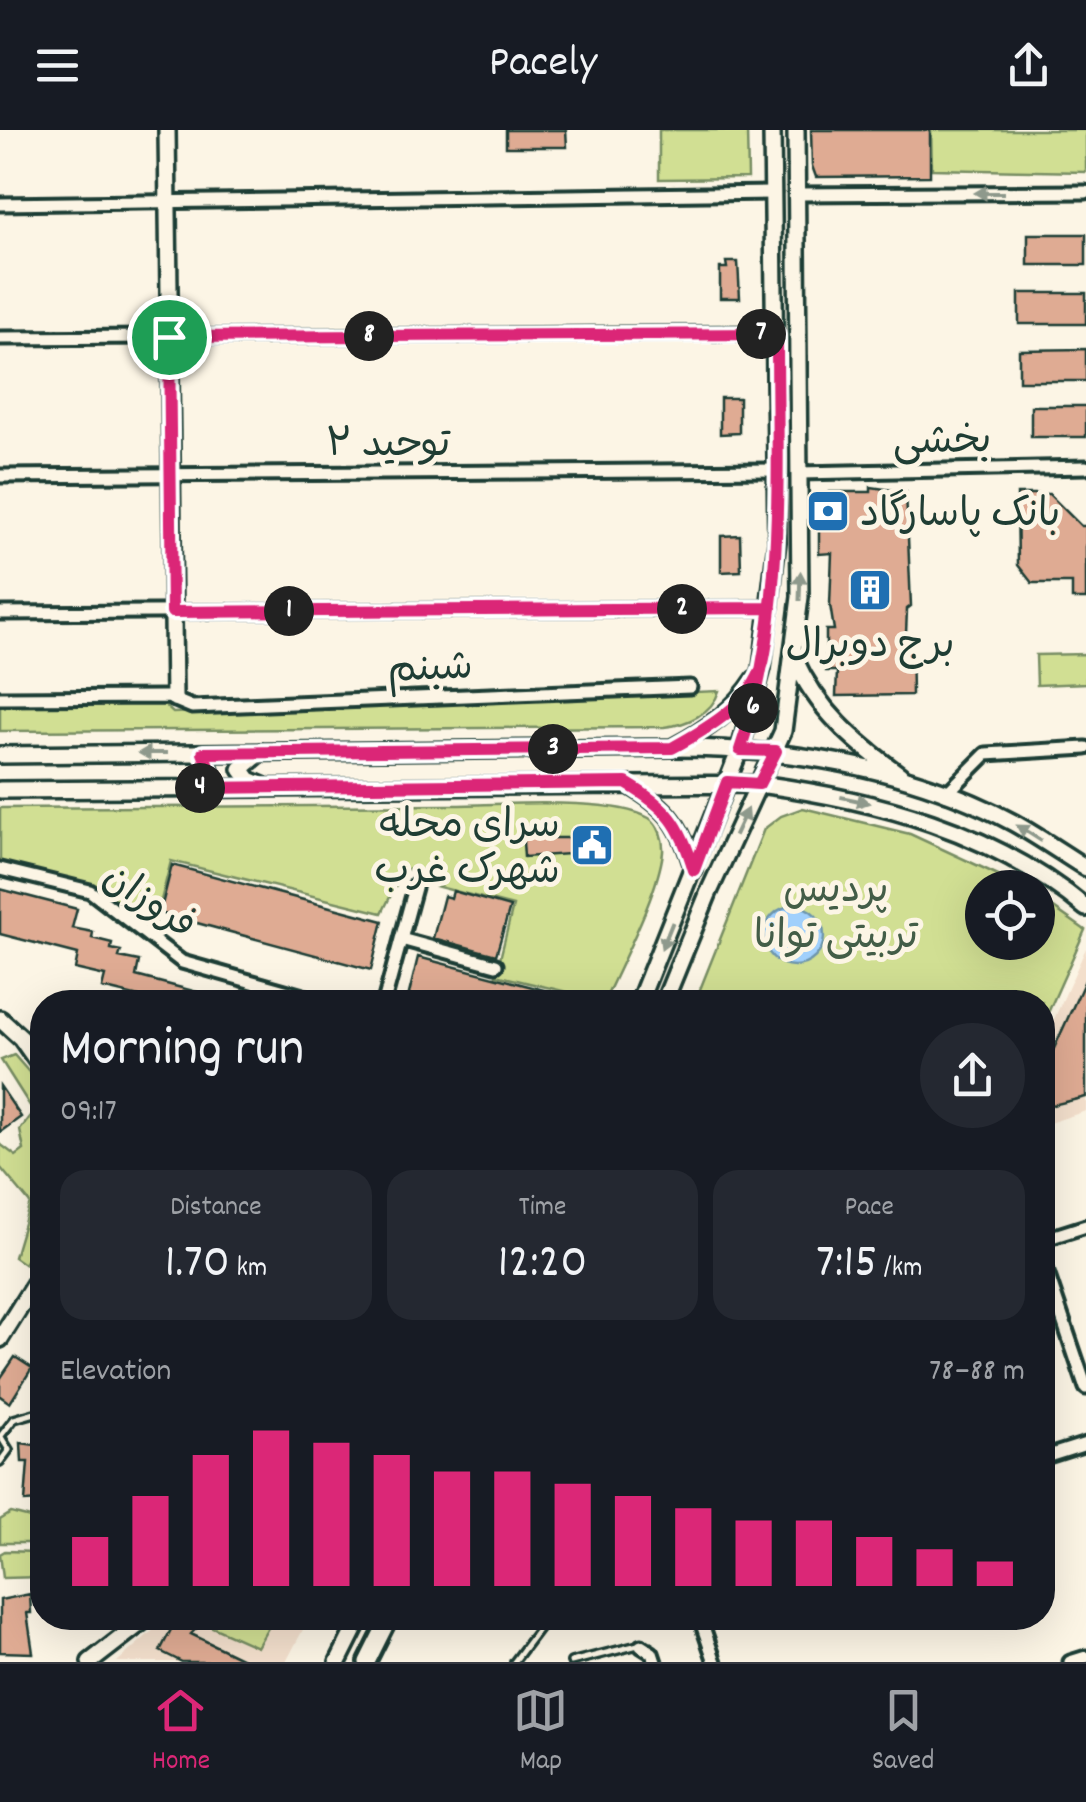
<!DOCTYPE html>
<html lang="en">
<head>
<meta charset="utf-8">
<style>
	:root { --surface:#171b24; --page:#242831; --text:#f1f3f6; --muted:#9ea1a6; --line:#363941; --accent:#db2777 }
	body { margin:0; font-family:Dekko,"Playpen Sans Arabic",sans-serif; background:var(--page); color:var(--text); height:100vh; display:flex; flex-direction:column; font-size:38px; white-space:nowrap }
	* { box-sizing:border-box; margin:0 }
	p { font-size:32px; color:var(--muted) }
	.icon { flex:none; width:55px; height:55px; fill:none; stroke:currentColor; stroke-width:2; stroke-linecap:round; stroke-linejoin:round }
	.map { position:relative; flex:1; overflow:hidden }
	.side { position:absolute; left:30px; top:860px; width:1025px; height:640px; display:flex; flex-direction:column; background:var(--surface); border-radius:40px; box-shadow:0 10px 40px #0002 }
	.side>* { flex:none }
	.controls { position:absolute; left:965px; top:740px; display:grid; gap:20px }
	.controls a { display:grid; place-items:center; width:90px; height:90px; border-radius:50%; background:var(--surface); box-shadow:0 10px 40px #0002; font-size:50px }
	.pin { position:absolute; display:grid; place-items:center; width:85px; height:85px; color:#fff; margin:-42px; border:5px solid #fff; border-radius:50%; box-shadow:0 2px 10px #0007 }
	.km { position:absolute; width:50px; height:50px; margin:-25px; border-radius:50%; background:#222; color:#fff; font-size:28px; line-height:50px; text-align:center }
	.round { display:grid; place-items:center; flex:none; width:105px; height:105px; border-radius:52px; background:var(--page) }
	.overview { display:flex; align-items:center; justify-content:space-between; height:170px; padding:0 30px }
	h1 { font-size:55px; font-weight:600; line-height:75px }
	.figures { display:grid; grid-template-columns:repeat(3,1fr); gap:15px; height:170px; padding:10px 30px }
	.figures div { display:grid; align-content:center; border-radius:25px; background:var(--page); text-align:center }
	.figures b { font-size:50px; font-weight:600 }
	.figures small { font-size:28px; font-weight:400 }
	.figures p { font-size:28px }
	.chart { height:280px; padding:20px 30px }
	.chart p { display:flex; justify-content:space-between }
	.chart svg { width:100%; height:180px; margin-top:10px; stroke:var(--accent); stroke-width:6 }
	header { display:flex; justify-content:space-between; align-items:center; height:130px; padding:0 30px; background:var(--surface); font-size:45px; font-weight:600 }
	.tabs { display:flex; justify-content:space-around; align-items:center; height:140px; border-top:2px solid var(--line); background:var(--surface); font-size:28px; color:var(--muted) }
	.tabs a { display:grid; justify-items:center; gap:5px }
	.tabs .active { color:var(--accent) }
	.map>svg:first-child { display:block }
	.built { fill:#f3dfcc }
	.green { fill:#d1df93; stroke:#788e64; stroke-width:2.5 }
	.water { fill:#a1d0fc; stroke:#6d95ac; stroke-width:2.5 }
	.building { fill:#dfab93; stroke:#1f3d34; stroke-width:2.5 }
	.lines { fill:none; stroke-linecap:round; stroke-linejoin:round }
	.lane-casing { stroke:#1f3d34; stroke-width:12 }
	.street-casing { stroke:#1f3d34; stroke-width:19 }
	.secondary-casing { stroke:#1f3d34; stroke-width:22 }
	.lane { stroke:#fcf5e5; stroke-width:5 }
	.street { stroke:#fcf5e5; stroke-width:11 }
	.secondary { stroke:#fcf5e5; stroke-width:15 }
	.oneway { fill:#8e998c }
	.route-casing { stroke:#fff; stroke-width:20 }
	.route { stroke:#db2777; stroke-width:12 }
	.labels { text-anchor:middle; stroke-width:10; stroke-linejoin:round; paint-order:stroke }
	.street-label { font-size:40px; fill:#1f3d34; stroke:#fcf5e5 }
	.poi-label { font-size:40px; fill:#1f3d34; stroke:#fcf5e5; text-anchor:start }
	.park-label { font-size:40px; fill:#435d47; stroke:#fcf5e5 }
</style>
</head>
<body>
<header><svg class="icon" aria-label="menu" viewBox="0 0 24 24"><path d="M4 6h16M4 12h16M4 18h16"/></svg>Pacely<svg class="icon" aria-label="share" viewBox="0 0 24 24"><path d="M12 15V3M7 8l5-5 5 5M5 13v7h14v-7"/></svg></header>
<div class="map">
<svg width="1086" height="1532" viewBox="0 0 1086 1532">
	<rect width="100%" height="100%" fill="#fcf5e5"/>
	<filter id="ink" filterUnits="userSpaceOnUse"><feTurbulence type="fractalNoise" baseFrequency=".01" numOctaves="2"/><feDisplacementMap in="SourceGraphic" scale="20" xChannelSelector="R" yChannelSelector="G"/><feConvolveMatrix kernelMatrix="1 2 1 2 8 2 1 2 1" color-interpolation-filters="sRGB"/></filter>
	<g filter="url(#ink)">
		<path class="built" d="M1086,818v163l-43,14v-81z
			M167,1488h142l-23,44h-169z"/>
		<path class="green" d="M659,0h88l1,48 -89,1z
			M931,0h155v42l-154,-3z
			M1086,524v29l-49,2 -1,-30z
			M719,561c-7,23 -33,34 -55,36l-664,4v-27l161,-2 12,11z
			M450,675c48,0 161,-9 199,13 10,6 15,22 14,34 -5,42 -41,109 -59,150h-39l2,-10 -71,-17 17,-69 -78,-20 -7,-15 -24,-2 -22,44 -211,-52 -18,71 -56,-45 -97,-24v-55z
			M803,678l107,26 114,53 -42,1v54h56v-45l47,33 -42,94 -1,-22h-347l69,-173 17,-13z
			M14,925l20,23 8,17v135l-18,34 -10,-7 16,-54 -30,-36v-23l16,12 8,-6 -4,-20 14,-18 -33,-52z
			M11,1383l31,8v12l-5,10h-37v-23z
			M5,1421l30,1 7,25 -39,1 -3,-24z
			M217,1488l55,3 -15,26 -45,-20z"/>
		<path class="water" d="M764 806a30 30 0 1 1 60 0a30 30 0 1 1-60 0Z"/>
		<path class="building" d="M506,0h60l1,17h-61z
			M811,0h119v46l-114,1 -4,-11z
			M1028,104h58v31h-58z
			M726,132h12l2,36h-20v-30h7z
			M1019,163h67v31h-67z
			M1086,219v32h-67v-31z
			M720,268h19v35l-19,1z
			M1031,276h55v31h-55z
			M871,357l35,5 5,114 -4,3 -1,25h5l1,61 -76,1 1,-25h-11v-41h8l-4,-25 2,-52 -13,1v-47h11l-1,-15h42z
			M1017,364h32l32,32h5v73h-14v-16h-40l-14,-18z
			M740,405l1,36 -20,1v-36z
			M544,696l1,12h39v-6h15v25l-14,1 -1,-5 -60,4 -2,-30z
			M172,735l211,56 -12,49 -211,-57z
			M0,759l77,20 -5,19 21,4 -1,6 20,5 -1,6 10,2 -2,6 20,4 -3,15 88,23v3h-82l1,-4 -41,-10 3,-12 -30,-7 3,-15 -78,-20z
			M453,761l57,16 -14,48 -63,-17 11,-42 7,2z
			M418,827l137,36 -2,9h-52l-28,-9 -3,9h-63z
			M1086,848v119l-33,8 -11,-10v-20z
			M0,956l21,31 -21,15z
			M15,1227l17,11 -22,35 -10,-7v-17z
			M21,1313l21,3 -2,55 -15,1 3,-40h-6z
			M30,1464l1,19h-4l6,40 -33,-1v-52z
			M177,1488h29l-15,16 58,28h-67l-22,-11z"/>
		<g class="lines">
			<g class="lane-casing">
				<path id="lane" d="M0,1307l14,-18 28,-8
					M0,1332l9,-12 -8,-13
					M534,1488l11,5 20,-5
					M514,1532l33,-44
					M571,1532l67,-17"/>
			</g>
			<g class="street-casing">
				<path id="street" d="M797,64l289,-2
					M0,74l774,-11
					M0,208l777,-5
					M799,343l287,-6
					M0,346l777,-6
					M0,483l771,-5
					M0,568l168,-1 24,10 498,-20
					M946,664l40,-40 100,-6
					M0,739l90,22 92,71 142,40
					M401,809l95,26
					M384,872l32,-118
					M1042,1110l44,-14
					M1042,1128l44,130
					M1042,1328l44,-14
					M700,1488l15,44
					M641,1516l11,7 3,9
					M1070,1532l16,-5"/>
			</g>
			<g class="secondary-casing">
				<path id="secondary" d="M167,0l7,568
					M794,528c23,52 61,84 106,117
					M674,617c32,-17 61,-37 81,-68
					M261,622l-20,17 8,11 14,6
					M0,625l672,-7c116,0 238,19 342,75 25,14 48,30 72,45
					M629,655c41,24 52,41 65,85
					M198,658l12,-18 -7,-17
					M0,660l759,-6c118,16 233,46 327,124
					M639,872l101,-253 22,-81 15,-126 -5,-412
					M664,872l44,-108 75,-163 17,-134 -4,-467
					M0,889l21,19 21,30
					M0,1209l42,-67
					M90,1532l57,-44
					M338,1532l22,-44
					M367,1532l22,-44"/>
			</g>
			<use href="#lane" class="lane"/>
			<use href="#street" class="street"/>
			<use href="#secondary" class="secondary"/>
		</g>
		<defs><path id="oneway-solid" d="M-6-.8H1V-3.2L6.5 0L1 3.2V.8H-6Z" transform="scale(2.5)"/></defs>
		<g class="oneway">
			<use href="#oneway-solid" transform="translate(989 63) rotate(180)"/>
			<use href="#oneway-solid" transform="translate(800 456) rotate(-88)"/>
			<use href="#oneway-solid" transform="translate(153 623) rotate(180)"/>
			<use href="#oneway-solid" transform="translate(855 670) rotate(12)"/>
			<use href="#oneway-solid" transform="translate(741 692) rotate(-65)"/>
			<use href="#oneway-solid" transform="translate(1029 703) rotate(-148)"/>
			<use href="#oneway-solid" transform="translate(667 806) rotate(112)"/>
		</g>
	</g>
	<g class="lines" filter="url(#ink)">
		<g class="route-casing">
			<path id="route" d="M169,207l3,275 599,-4c-2,18 -4,38 -8,55 -10,40 -58,67 -91,85l-469,5 7,17 -12,18 428,-5c42,25 54,40 68,87l33,-88 32,2 17,-33 -36,-1c46,-135 37,-277 37,-416l-608,3"/>
		</g>
		<use href="#route" class="route"/>
	</g>
	<defs>
		<g id="bank-square" transform="scale(2.25)"><rect x="-9" y="-9" width="18" height="18" rx="4" fill="#1f6fb2" stroke="#fcf5e5"/><path d="M-6-4H6V4H-6ZM0-2.3a2.3 2.3 0 1 0 0 4.6a2.3 2.3 0 1 0 0-4.6Z" fill="#fff"/></g>
		<g id="building-square" transform="scale(2.25)"><rect x="-9" y="-9" width="18" height="18" rx="4" fill="#1f6fb2" stroke="#fcf5e5"/><path d="M-4-6H4V6H1V3H-1V6H-4ZM-2.5-4.3h1.7v1.8h-1.7ZM.8-4.3h1.7v1.8H.8ZM-2.5-1h1.7V.8h-1.7ZM.8-1h1.7V.8H.8Z" fill="#fff"/></g>
		<g id="civic-square" transform="scale(2.25)"><rect x="-9" y="-9" width="18" height="18" rx="4" fill="#1f6fb2" stroke="#fcf5e5"/><path d="M-.6-6.5H3V-4.5H.6V-3L4-1V1h2V6H-6V1h2V-1L-.6-3ZM-1.2 2.5V6h2.4V2.5Z" fill="#fff"/></g>
	</defs>
	<g fill-rule="evenodd">
		<use href="#bank-square" x="828" y="381"/>
		<use href="#building-square" x="870" y="460"/>
		<use href="#civic-square" x="592" y="715"/>
	</g>
	<g class="labels">
		<g class="street-label">
			<text transform="translate(942 308) rotate(-1)" y="14">بخشی</text>
			<text x="388" y="325">توحید ۲</text>
			<text transform="translate(430 535) rotate(-2)" y="14">شبنم</text>
			<text transform="translate(151 769) rotate(34)" y="14">فروزان</text>
		</g>
		<g class="poi-label">
			<text x="860" y="395">بانک پاسارگاد</text>
			<text x="870" y="526" text-anchor="middle">برج دوبرال</text>
			<text x="560" y="706" text-anchor="end">سرای محله<tspan x="560" dy="46">شهرک غرب</tspan></text>
		</g>
		<g class="park-label">
			<text x="836" y="771">پردیس<tspan x="836" dy="46">تربیتی توانا</tspan></text>
		</g>
	</g>
</svg>
<div class="controls">
<a><svg class="icon" aria-label="locate" viewBox="0 0 24 24"><circle cx="12" cy="12" r="6"/><path d="M12 2v4M12 18v4M2 12h4M18 12h4"/></svg></a>
</div>
<div class="pin" style="left:169px;top:207px;background:#1e9e55"><svg class="icon" aria-label="arrive" viewBox="0 0 24 24"><path d="M6 21V4h12l-3 4 3 4H6"/></svg></div>
<b class="km" style="left:289px;top:481px">1</b>
<b class="km" style="left:682px;top:479px">2</b>
<b class="km" style="left:553px;top:619px">3</b>
<b class="km" style="left:200px;top:658px">4</b>
<b class="km" style="left:753px;top:578px">6</b>
<b class="km" style="left:761px;top:204px">7</b>
<b class="km" style="left:369px;top:206px">8</b>
<section class="side">
<div class="overview"><div><h1>Morning run</h1><p>09:17</p></div><a class="round"><svg class="icon" aria-label="share" viewBox="0 0 24 24"><path d="M12 15V3M7 8l5-5 5 5M5 13v7h14v-7"/></svg></a></div>
<div class="figures">
<div><p>Distance</p><b>1.70<small> km</small></b></div>
<div><p>Time</p><b>12:20</b></div>
<div><p>Pace</p><b>7:15<small> /km</small></b></div>
</div>
<div class="chart"><p><span>Elevation</span>78–88 m</p>
<svg viewBox="0 0 160 44" preserveAspectRatio="none"><path d="M5 44V32M15 44V22M25 44V12M35 44V6M45 44V9M55 44V12M65 44V16M75 44V16M85 44V19M95 44V22M105 44V25M115 44V28M125 44V28M135 44V32M145 44V35M155 44V38"/></svg>
</div>
</section>
</div>
<nav class="tabs">
<a class="active"><svg class="icon" aria-label="home" viewBox="0 0 24 24"><path d="M3 11l9-7 9 7M6 9v11h12V9"/></svg>Home</a>
<a><svg class="icon" aria-label="map" viewBox="0 0 24 24"><path d="M3 6l6-2 6 2 6-2v14l-6 2-6-2-6 2zM9 4v14M15 6v14"/></svg>Map</a>
<a><svg class="icon" aria-label="saved" viewBox="0 0 24 24"><path d="M7 4h10v16l-5-4-5 4z"/></svg>Saved</a>
</nav>
</body>
</html>
